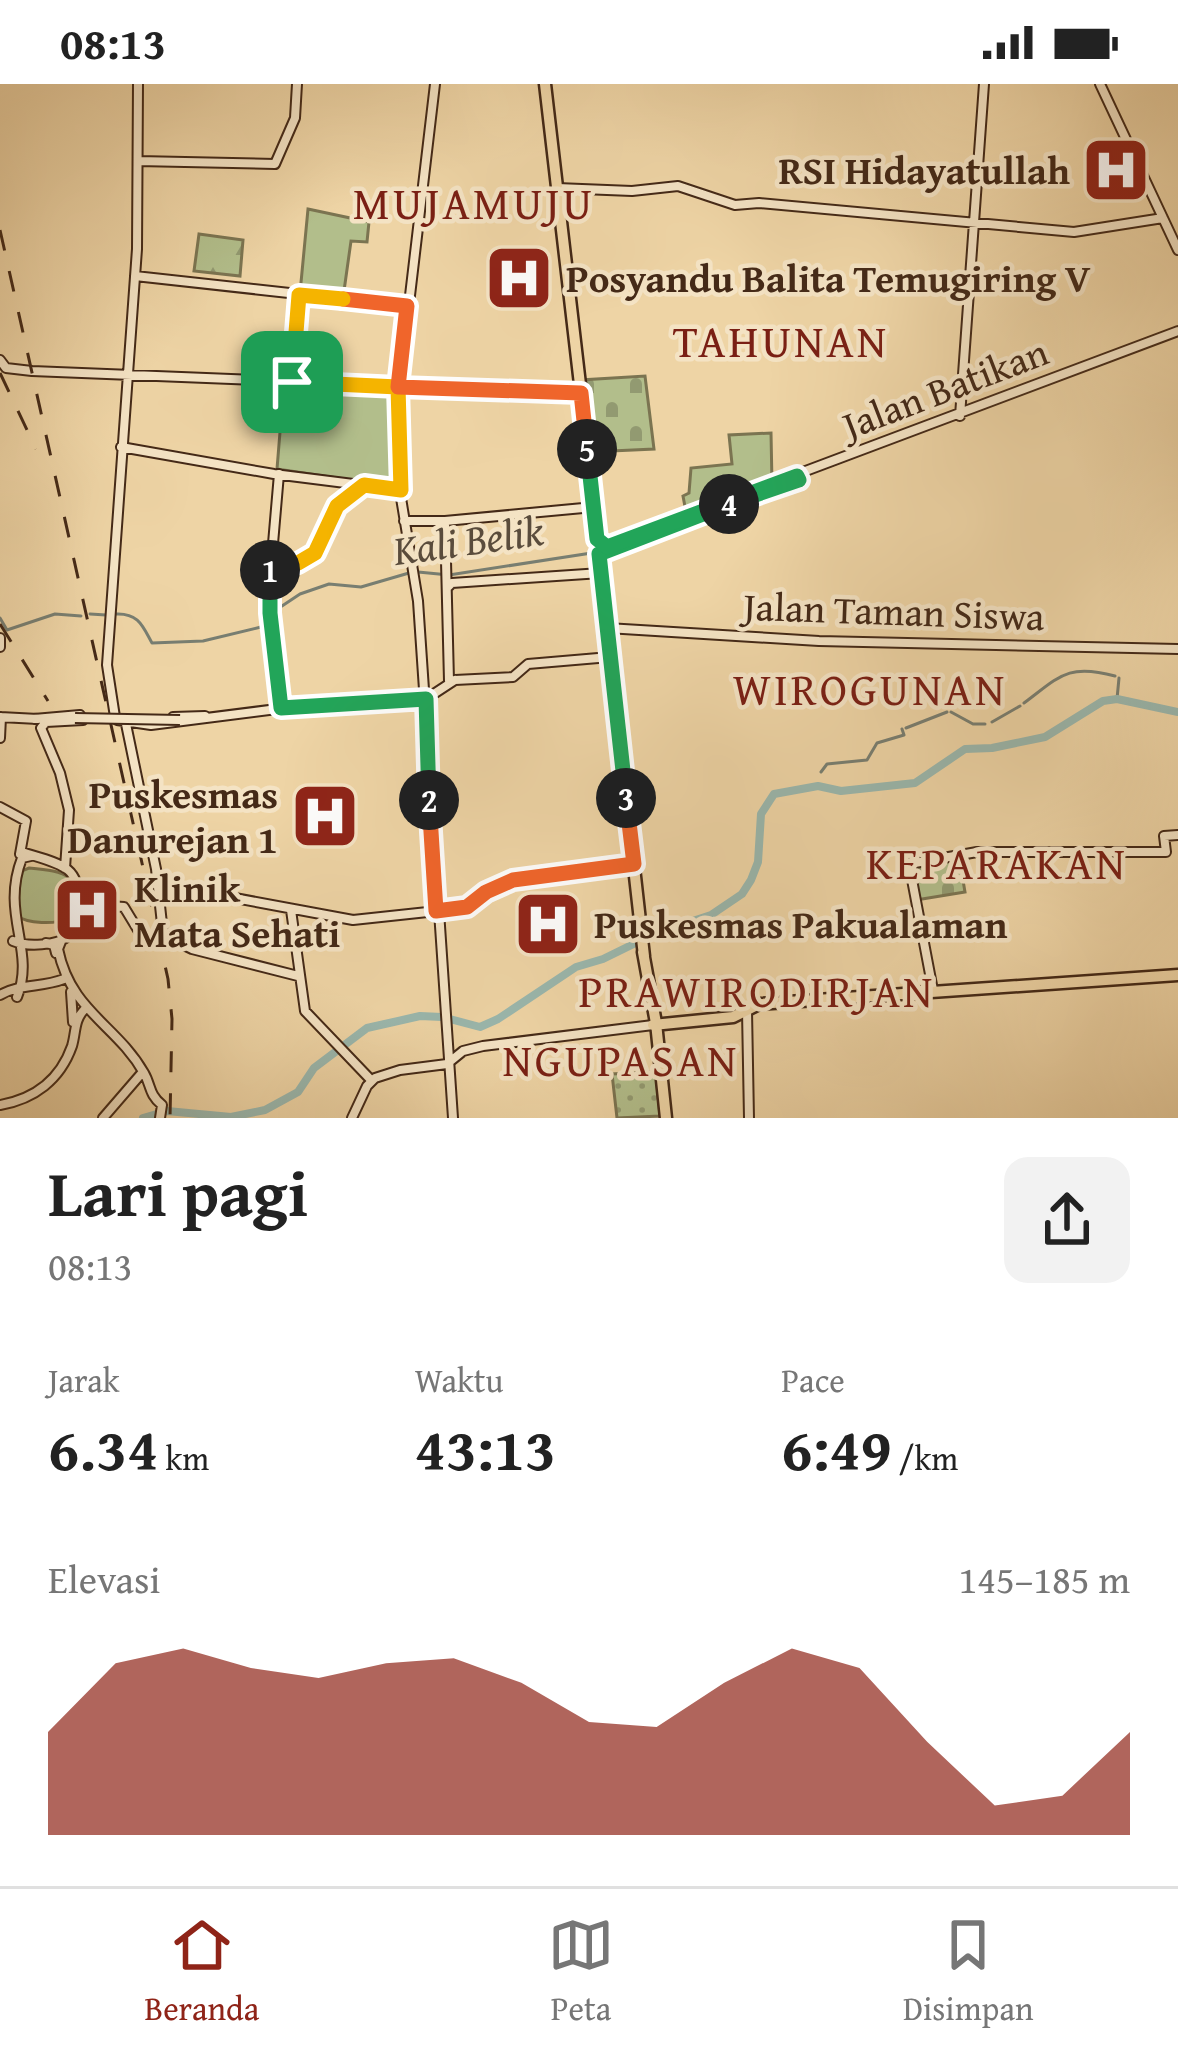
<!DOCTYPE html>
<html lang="id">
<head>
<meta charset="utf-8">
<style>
	:root { --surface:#fff; --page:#f2f2f2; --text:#222; --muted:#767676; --line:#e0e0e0; --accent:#8f2418 }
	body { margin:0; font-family:"Gentium Book Plus",serif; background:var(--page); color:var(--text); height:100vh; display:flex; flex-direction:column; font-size:45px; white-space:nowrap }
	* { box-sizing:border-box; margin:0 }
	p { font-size:39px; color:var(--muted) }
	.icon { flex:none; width:66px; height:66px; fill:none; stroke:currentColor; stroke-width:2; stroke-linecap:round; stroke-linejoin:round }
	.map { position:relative; height:1034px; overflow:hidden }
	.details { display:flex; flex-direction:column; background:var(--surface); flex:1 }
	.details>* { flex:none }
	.pin { position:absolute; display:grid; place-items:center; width:102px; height:102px; color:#fff; margin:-51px; border-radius:24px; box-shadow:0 6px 18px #0006 }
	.km { position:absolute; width:60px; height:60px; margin:-30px; border-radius:50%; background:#222; color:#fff; font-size:33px; line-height:60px; text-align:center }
	.round { display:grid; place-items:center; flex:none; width:126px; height:126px; border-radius:24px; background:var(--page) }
	.headline { display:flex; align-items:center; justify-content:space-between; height:204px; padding:0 48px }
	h1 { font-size:66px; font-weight:600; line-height:90px }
	.figures { display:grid; grid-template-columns:repeat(3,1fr); gap:18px; height:204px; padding:12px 48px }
	.figures div { display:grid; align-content:center }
	.figures b { font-size:60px; font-weight:600 }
	.figures small { font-size:33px; font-weight:400 }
	.figures p { font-size:33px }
	.chart { height:336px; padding:24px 48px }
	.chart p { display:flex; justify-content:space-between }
	.chart svg { width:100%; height:216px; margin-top:12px; fill:var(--accent); opacity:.7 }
	.status { display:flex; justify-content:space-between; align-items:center; height:84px; padding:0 60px; background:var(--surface); direction:ltr }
	.status svg { height:33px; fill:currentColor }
	.tab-bar { display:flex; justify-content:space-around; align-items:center; height:168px; border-top:3px solid var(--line); background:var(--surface); font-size:33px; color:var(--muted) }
	.tab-bar a { display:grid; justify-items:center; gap:6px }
	.tab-bar .selected { color:var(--accent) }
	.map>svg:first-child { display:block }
	.grass { fill:#b2be8b; stroke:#7b7451; stroke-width:3 }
	.forest { fill:url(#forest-firs); stroke:#7b7451; stroke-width:3 }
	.cemetery { fill:url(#cemetery-stones); stroke:#7b7451; stroke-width:3 }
	.park { fill:url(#park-dots); stroke:#7b7451; stroke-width:3 }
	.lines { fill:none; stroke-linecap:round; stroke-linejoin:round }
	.stream { stroke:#787e71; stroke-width:3 }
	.river { stroke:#9ab7ad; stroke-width:8 }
	.secondary-casing { stroke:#442917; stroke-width:12 }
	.primary-casing { stroke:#442917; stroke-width:15 }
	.secondary { stroke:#f4e3c4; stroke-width:8 }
	.primary { stroke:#eed4a5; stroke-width:10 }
	.rail { stroke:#442917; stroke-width:3; stroke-dasharray:21 21; stroke-linecap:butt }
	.secondary-bridge-casing { stroke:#442917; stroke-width:12; stroke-linecap:butt }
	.secondary-bridge { stroke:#f4e3c4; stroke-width:8 }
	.split-1-casing { stroke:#fff; stroke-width:24 }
	.split-2-casing { stroke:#fff; stroke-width:24 }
	.split-3-casing { stroke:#fff; stroke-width:24 }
	.split-4-casing { stroke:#fff; stroke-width:24 }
	.split-5-casing { stroke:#fff; stroke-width:24 }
	.split-6-casing { stroke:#fff; stroke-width:24 }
	.split-7-casing { stroke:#fff; stroke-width:24 }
	.split-1 { stroke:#f5b400; stroke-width:15 }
	.split-2 { stroke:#22a559; stroke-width:15 }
	.split-3 { stroke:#f0652b; stroke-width:15 }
	.split-4 { stroke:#22a559; stroke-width:15 }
	.split-5 { stroke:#22a559; stroke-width:15 }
	.split-6 { stroke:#f0652b; stroke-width:15 }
	.split-7 { stroke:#f5b400; stroke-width:15 }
	.labels { text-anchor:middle; stroke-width:9; stroke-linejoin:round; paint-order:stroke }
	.poi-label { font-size:39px; font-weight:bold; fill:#442917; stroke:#f4e3c4; text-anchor:start }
	.street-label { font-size:39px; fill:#442917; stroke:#f4e3c4 }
	.water-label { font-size:42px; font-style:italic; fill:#5a4c3c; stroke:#f4e3c4 }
	.quarter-label { font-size:45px; letter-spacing:3px; fill:#7a1f14; stroke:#f4e3c4 }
</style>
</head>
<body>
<div class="status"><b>08:13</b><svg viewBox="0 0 49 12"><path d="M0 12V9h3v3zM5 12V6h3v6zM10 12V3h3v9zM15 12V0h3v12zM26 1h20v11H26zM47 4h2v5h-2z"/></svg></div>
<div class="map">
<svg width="1178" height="1034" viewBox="0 0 1178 1034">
	<defs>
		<pattern id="forest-firs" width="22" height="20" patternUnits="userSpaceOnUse" patternTransform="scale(3)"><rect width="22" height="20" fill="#b2be8b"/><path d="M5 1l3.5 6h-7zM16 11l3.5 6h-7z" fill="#929a71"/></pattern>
		<pattern id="cemetery-stones" width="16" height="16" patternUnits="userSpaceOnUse" patternTransform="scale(3)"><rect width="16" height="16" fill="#b2be8b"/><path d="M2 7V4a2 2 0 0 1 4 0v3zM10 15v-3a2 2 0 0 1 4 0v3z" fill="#929a71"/></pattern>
		<pattern id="park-dots" width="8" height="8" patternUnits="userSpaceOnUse" patternTransform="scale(3)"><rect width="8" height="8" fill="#b2be8b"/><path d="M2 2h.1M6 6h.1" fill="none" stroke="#929a71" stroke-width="1.8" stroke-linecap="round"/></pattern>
	</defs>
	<rect width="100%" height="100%" fill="#eed4a5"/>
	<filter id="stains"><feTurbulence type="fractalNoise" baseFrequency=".00167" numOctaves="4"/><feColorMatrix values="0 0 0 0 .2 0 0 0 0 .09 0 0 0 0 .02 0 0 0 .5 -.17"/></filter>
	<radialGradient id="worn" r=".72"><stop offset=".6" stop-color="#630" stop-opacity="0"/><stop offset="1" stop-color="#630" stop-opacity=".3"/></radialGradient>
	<path class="grass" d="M308,125l61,13 -2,20 -16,-1 -8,57 -43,-5z
		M284,299l108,6 6,98 -121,-18z
		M771,349l1,50 -47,9v7l-39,13 -3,-16 6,-3 2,-25 41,-4 -3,-29z
		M29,784c36,3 58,7 40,50 -14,7 -41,6 -54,-3l4,-43z"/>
	<path class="forest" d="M199,150l44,6 -3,36 -46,-5z"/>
	<path class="cemetery" d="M645,292l9,73 -64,3 -9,-72z
		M959,773l6,35 -49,8 -6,-35z"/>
	<path class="park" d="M652,988l4,3 4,41 -43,2 -5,-44z"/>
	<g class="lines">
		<path class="stream" d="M830,382l44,-17
			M418,488l31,3 149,-23
			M90,530l16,1
			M116,530c23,-1 27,13 36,29l51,-2 58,-14 5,-17 16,-4 18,-12 29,-10 32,3 48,-14
			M0,534l7,12 48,-16 26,2
			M1117,615l2,-21
			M1024,619c35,-26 43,-40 91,-27
			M951,628l22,12h12
			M992,638l28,-16
			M906,644l41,-16
			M821,688l6,-8 40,-4 10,-17 27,-8 -2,-6"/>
		<path class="river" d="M143,1034l24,-7 64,6 34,-7 33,-18 16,-24 53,-40 53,-12 22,1 38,10 18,-8 78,-52 27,-8 53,-26 55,-18 31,-21 9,-14 7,-18 3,-48 13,-20 44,-8 23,5 74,-8 50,-34 27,-1 53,-11 58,-36 14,-2 61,13"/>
		<g class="secondary-casing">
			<path id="secondary" d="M435,0l-39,330 5,84 17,103 35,517
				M1100,0l78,166
				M138,77l137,3 20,-46 2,-34
				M557,104l75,3 46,-5 57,19 24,-2 315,29 89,-14
				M135,192l272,30
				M0,276l6,8 26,3 549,22 26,235 212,13 359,8
				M292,298l7,-87
				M960,332l24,-332
				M121,363l153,27 127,16
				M279,390l-10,116 12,118
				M404,437h41l149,-14
				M445,437l4,160
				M598,465l580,-218
				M270,483c65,0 47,-52 90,-79
				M448,503l4,-4 149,-10
				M0,554v9
				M455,596l58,-3 15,-13 82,-7
				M0,633l38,2
				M115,633l-8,-52 30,-416 1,-165
				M173,633l32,-1
				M34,635l46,-4
				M117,636l34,5 126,-16 149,-10 29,-19
				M126,640l30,145 7,64 -3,4
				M0,654l1,-21
				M0,723l26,14 -6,33
				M65,784l4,-58 -9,-37 -19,-45 5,-6 37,-2
				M159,811l6,-7h16l172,32 112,-12 26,-19 22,-9 121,-16
				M79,820l45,3 17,28 23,2
				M291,826l14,101 66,69
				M165,852l27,13 106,27
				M62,855l-4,10c13,63 58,75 86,124 7,12 5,22 18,32l-2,13
				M13,857c14,6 44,5 57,-6 14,-13 13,-53 -2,-65 -11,-9 -32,-13 -46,-18
				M46,859l8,2 2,8
				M933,906l-24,-126 68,-12h189l-2,-16 14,-1
				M71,908l2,30
				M0,911c21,-12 41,-7 64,-16
				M17,913c19,-47 -17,-82 5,-139l9,-2
				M747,927l2,107
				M0,1021c34,-6 60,-25 72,-59 4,-13 2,-26 12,-36
				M103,1034l38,-44
				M352,1034l15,-32 8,-8 25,-8 47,-6 16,-13 20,-5 170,-21"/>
		</g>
		<g class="primary-casing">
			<path id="primary" d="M545,0l36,309
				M607,544l37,328
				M643,868l13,71
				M656,939l10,95
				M653,941l80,-8 26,-13 419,-29"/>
		</g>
		<use href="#secondary" class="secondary"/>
		<use href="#primary" class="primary"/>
		<path class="rail" d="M0,146l168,749 4,40 -2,99
			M0,289l36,76
			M0,540l48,77"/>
		<g class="secondary-bridge-casing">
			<path id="secondary-bridge" d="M75,634l105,2"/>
		</g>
		<use href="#secondary-bridge" class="secondary-bridge"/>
	</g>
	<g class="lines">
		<g class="split-1-casing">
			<path id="split-1" d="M270,486l28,-7 17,-10 22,-47 27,-21 37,5 -3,-103 -106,-5"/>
		</g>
		<g class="split-2-casing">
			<path id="split-2" d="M270,486v43l11,95 145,-9 3,101"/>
		</g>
		<g class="split-3-casing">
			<path id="split-3" d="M429,716l7,111 31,-4 19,-15 27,-12 121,-16 -8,-66"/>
		</g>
		<g class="split-4-casing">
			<path id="split-4" d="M626,714l-27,-244 130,-50"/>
		</g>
		<g class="split-5-casing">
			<path id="split-5" d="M587,365l10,90 10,8 190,-71 2,4 -70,24"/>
		</g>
		<g class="split-6-casing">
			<path id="split-6" d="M343,215l64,7 -9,81 183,6 6,56"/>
		</g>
		<g class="split-7-casing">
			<path id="split-7" d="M292,298l7,-87 44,4"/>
		</g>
		<use href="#split-1" class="split-1"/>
		<use href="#split-2" class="split-2"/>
		<use href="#split-3" class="split-3"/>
		<use href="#split-4" class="split-4"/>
		<use href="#split-5" class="split-5"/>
		<use href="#split-6" class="split-6"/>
		<use href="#split-7" class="split-7"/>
	</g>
	<defs>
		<g id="hospital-square" transform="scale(3.45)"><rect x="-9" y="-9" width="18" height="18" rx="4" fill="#8f2418" stroke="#f4e3c4"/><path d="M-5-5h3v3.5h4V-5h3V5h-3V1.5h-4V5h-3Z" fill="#fff"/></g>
	</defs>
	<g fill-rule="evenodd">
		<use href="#hospital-square" x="1116" y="86"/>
		<use href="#hospital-square" x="519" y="194"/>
		<use href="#hospital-square" x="325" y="732"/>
		<use href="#hospital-square" x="87" y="826"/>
		<use href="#hospital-square" x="548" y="840"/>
	</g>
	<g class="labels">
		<g class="poi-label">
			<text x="1070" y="100" text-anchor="end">RSI Hidayatullah</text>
			<text x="566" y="208">Posyandu Balita Temugiring V</text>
			<text x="278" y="724" text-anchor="end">Puskesmas<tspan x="278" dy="45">Danurejan 1</tspan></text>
			<text x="134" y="818">Klinik<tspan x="134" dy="45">Mata Sehati</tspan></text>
			<text x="594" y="854">Puskesmas Pakualaman</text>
		</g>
		<g class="street-label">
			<text transform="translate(945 304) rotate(-21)" y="14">Jalan Batikan</text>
			<text transform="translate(894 527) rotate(2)" y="14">Jalan Taman Siswa</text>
		</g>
		<g class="water-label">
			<text transform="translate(468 456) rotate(-8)" y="15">Kali Belik</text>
		</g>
		<g class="quarter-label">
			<text x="474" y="135">MUJAMUJU</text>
			<text x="781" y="273">TAHUNAN</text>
			<text x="870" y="621">WIROGUNAN</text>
			<text x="997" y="795">KEPARAKAN</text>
			<text x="757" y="923">PRAWIRODIRJAN</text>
			<text x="621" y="992">NGUPASAN</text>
		</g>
	</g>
	<rect width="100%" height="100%" filter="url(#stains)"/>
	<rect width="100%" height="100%" fill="url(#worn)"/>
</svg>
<div class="pin" style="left:292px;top:298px;background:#1e9e55"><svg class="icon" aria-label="arrive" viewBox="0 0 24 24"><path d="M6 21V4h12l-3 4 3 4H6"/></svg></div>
<b class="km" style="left:270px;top:486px">1</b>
<b class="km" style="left:429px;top:716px">2</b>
<b class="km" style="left:626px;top:714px">3</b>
<b class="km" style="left:729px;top:420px">4</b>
<b class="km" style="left:587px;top:365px">5</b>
</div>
<section class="details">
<div class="headline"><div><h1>Lari pagi</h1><p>08:13</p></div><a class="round"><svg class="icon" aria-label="share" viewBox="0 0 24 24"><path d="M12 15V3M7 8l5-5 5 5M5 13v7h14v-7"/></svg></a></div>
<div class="figures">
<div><p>Jarak</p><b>6.34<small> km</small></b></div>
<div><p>Waktu</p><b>43:13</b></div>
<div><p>Pace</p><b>6:49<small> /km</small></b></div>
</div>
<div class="chart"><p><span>Elevasi</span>145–185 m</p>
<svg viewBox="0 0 160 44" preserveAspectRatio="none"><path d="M0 44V23L10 9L20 6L30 10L40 12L50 9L60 8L70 13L80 21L90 22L100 13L110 6L120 10L130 25L140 38L150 36L160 23V44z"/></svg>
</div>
</section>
<nav class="tab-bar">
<a class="selected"><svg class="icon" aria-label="home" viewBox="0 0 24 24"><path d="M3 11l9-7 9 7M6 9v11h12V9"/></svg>Beranda</a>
<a><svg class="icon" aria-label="map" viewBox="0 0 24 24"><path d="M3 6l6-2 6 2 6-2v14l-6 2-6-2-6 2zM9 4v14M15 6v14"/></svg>Peta</a>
<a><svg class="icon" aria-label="saved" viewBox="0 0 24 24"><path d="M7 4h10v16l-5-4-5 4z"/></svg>Disimpan</a>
</nav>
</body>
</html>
